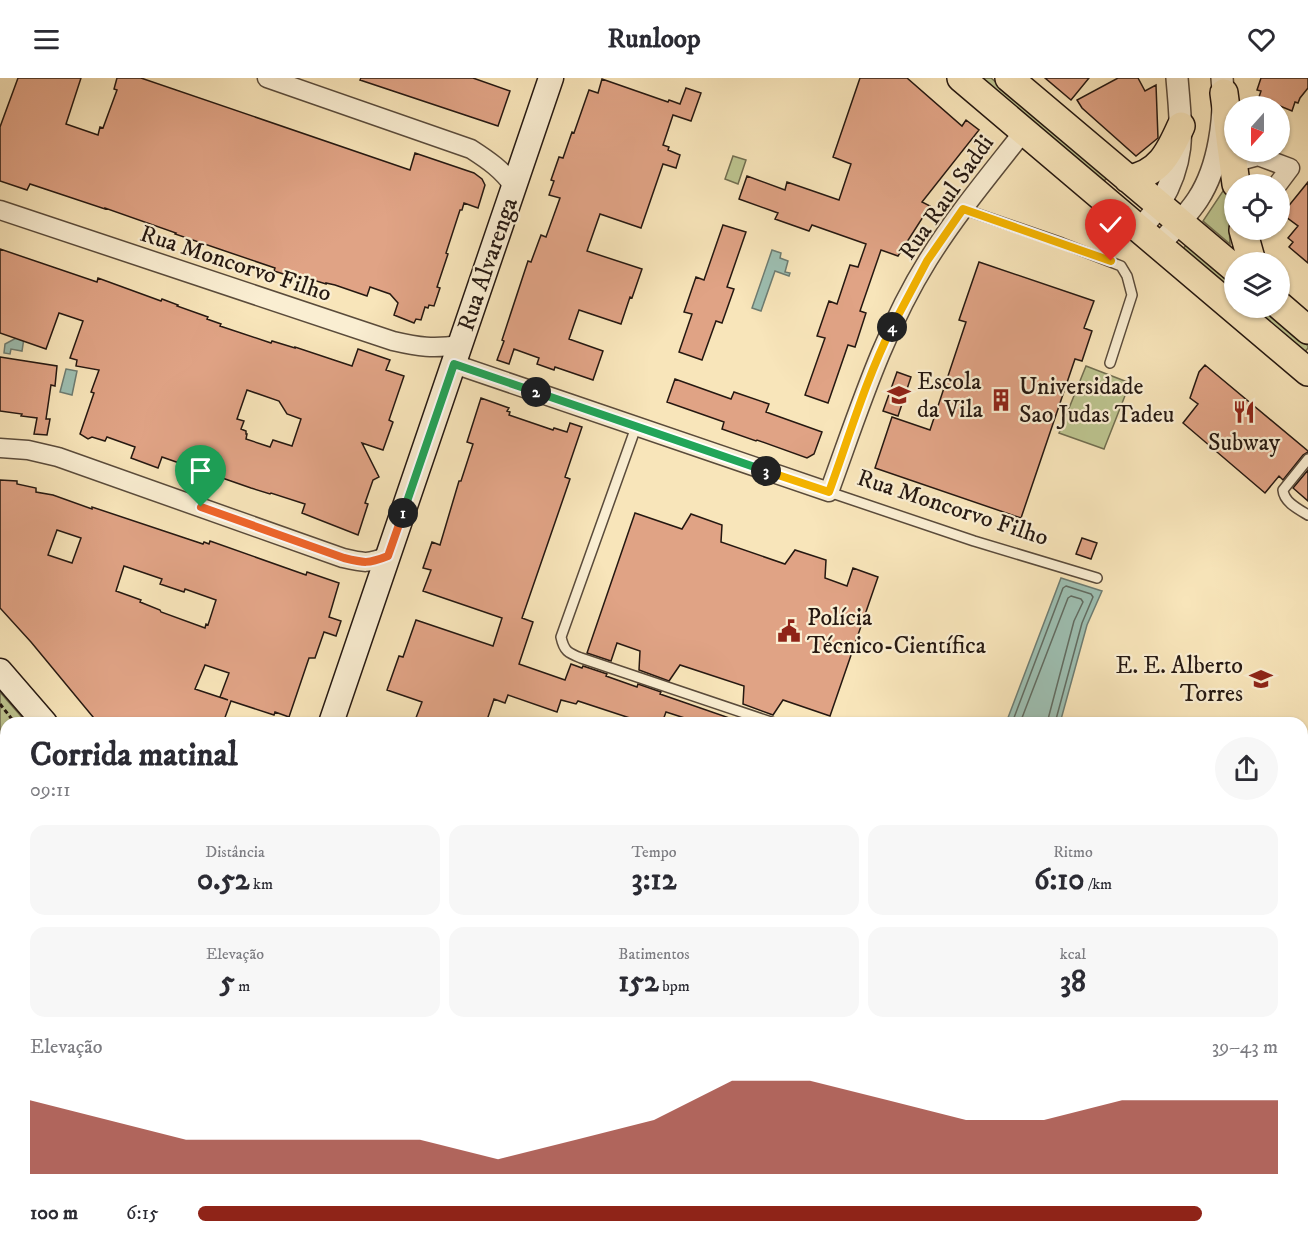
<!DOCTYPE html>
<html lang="pt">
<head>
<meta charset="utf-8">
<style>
	:root { --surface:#fff; --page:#f7f7f7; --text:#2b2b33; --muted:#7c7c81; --accent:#8f2418 }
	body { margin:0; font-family:"IM FELL DW Pica",serif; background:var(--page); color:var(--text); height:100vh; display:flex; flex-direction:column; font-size:22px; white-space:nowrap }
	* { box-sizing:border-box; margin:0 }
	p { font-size:20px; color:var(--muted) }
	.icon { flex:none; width:33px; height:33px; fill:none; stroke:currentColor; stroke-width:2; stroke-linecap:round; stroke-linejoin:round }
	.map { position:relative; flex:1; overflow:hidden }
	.side { position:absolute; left:0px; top:639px; width:1308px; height:532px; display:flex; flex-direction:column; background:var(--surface); border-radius:18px 18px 0 0; box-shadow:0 2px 4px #0004 }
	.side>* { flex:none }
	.needle { width:39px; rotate:201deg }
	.controls { position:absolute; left:1224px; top:18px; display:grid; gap:12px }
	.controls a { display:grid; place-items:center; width:66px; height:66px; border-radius:50%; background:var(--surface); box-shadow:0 2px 4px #0004; font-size:30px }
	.pin { position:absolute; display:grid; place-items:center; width:51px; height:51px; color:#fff; margin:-62px -26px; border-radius:50% 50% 50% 0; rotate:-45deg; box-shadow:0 0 6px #0007 }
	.pin .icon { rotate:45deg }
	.km { position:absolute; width:30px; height:30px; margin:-15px; border-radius:50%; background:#222; color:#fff; font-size:16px; line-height:30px; text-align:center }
	.round { display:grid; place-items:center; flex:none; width:63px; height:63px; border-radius:32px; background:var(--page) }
	.summary { display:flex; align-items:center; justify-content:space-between; height:102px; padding:0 30px }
	h1 { font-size:33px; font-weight:700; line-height:45px }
	.stats { display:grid; grid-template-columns:repeat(3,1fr); gap:9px; height:102px; padding:6px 30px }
	.stats div { display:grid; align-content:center; border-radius:15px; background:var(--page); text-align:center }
	.stats b { font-size:30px; font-weight:700 }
	.stats small { font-size:16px; font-weight:400 }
	.stats p { font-size:16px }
	.chart { height:168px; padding:12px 30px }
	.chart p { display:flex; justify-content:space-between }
	.chart svg { width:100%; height:108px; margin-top:6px; fill:var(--accent); opacity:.7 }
	ul { padding:0 30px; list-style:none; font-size:20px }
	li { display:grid; grid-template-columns:96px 72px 1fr; align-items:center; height:45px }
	li i { height:15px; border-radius:8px; background:var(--accent) }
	header { display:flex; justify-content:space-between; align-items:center; height:78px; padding:0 30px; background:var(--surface); font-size:27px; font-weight:700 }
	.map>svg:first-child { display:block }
	.green { fill:#bdc590; stroke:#716e50; stroke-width:1.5 }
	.water { fill:#9dbfb2; stroke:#6d7c72; stroke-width:1.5 }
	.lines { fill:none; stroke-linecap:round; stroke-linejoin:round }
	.shore { stroke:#616c62; stroke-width:1.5 }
	.building { fill:#e0a385; stroke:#251811; stroke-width:1.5; fill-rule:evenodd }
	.service-casing { stroke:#5a4b3b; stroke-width:12 }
	.minor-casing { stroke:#5a4b3b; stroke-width:21 }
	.tertiary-casing { stroke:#5a4b3b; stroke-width:24 }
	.secondary-casing { stroke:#251811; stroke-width:27 }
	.primary-casing { stroke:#251811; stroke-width:30 }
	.path { stroke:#251811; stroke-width:3; stroke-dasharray:4.5 3; stroke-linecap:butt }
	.service { stroke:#faeed2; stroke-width:9 }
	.minor { stroke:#faeed2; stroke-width:18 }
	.tertiary { stroke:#faeed2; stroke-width:21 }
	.secondary { stroke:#faeed2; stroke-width:24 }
	.primary { stroke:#f8e5ba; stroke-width:27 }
	.split-1-casing { stroke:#fff; stroke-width:12 }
	.split-2-casing { stroke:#fff; stroke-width:12 }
	.split-3-casing { stroke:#fff; stroke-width:12 }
	.split-4-casing { stroke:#fff; stroke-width:12 }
	.split-5-casing { stroke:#fff; stroke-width:12 }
	.split-1 { stroke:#f0652b; stroke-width:8 }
	.split-2 { stroke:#22a559; stroke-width:8 }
	.split-3 { stroke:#22a559; stroke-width:8 }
	.split-4 { stroke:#f5b400; stroke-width:8 }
	.split-5 { stroke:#f5b400; stroke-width:8 }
	.labels { text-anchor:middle; stroke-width:4.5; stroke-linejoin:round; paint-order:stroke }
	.street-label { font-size:24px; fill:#251811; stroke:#faeed2 }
	.poi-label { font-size:24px; fill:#251811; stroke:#faeed2; text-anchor:start }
</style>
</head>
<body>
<header><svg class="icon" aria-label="menu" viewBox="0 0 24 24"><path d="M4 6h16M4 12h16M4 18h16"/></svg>Runloop<svg class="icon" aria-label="heart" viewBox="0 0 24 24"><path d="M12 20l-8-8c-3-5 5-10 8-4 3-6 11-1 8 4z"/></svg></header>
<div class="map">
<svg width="1308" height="1171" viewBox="0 0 1308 1171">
	<rect width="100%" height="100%" fill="#f8e5ba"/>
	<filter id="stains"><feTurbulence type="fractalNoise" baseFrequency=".00333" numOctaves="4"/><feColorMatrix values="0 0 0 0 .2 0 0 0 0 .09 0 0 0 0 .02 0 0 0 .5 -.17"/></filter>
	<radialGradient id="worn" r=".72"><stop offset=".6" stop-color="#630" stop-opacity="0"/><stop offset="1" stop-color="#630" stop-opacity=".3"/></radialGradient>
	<path class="green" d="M979,0h12l117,99 -6,6z
		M733,78l13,4 -8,24 -13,-5z
		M1227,107l3,59 -27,-23z
		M1187,166l47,40v10l-52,-44z
		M1250,230h12l46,38v2l-4,5z
		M1086,288l44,17 -26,66 -45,-16z
		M0,614l27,31h-21v18l-6,-7z
		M383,1166h181l2,5h-184z
		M612,1166h42l-2,5h-42z
		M819,1166h307l5,5h-307z"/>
	<path class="water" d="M772,172l9,3 -1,5 8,3 -3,11 5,1 -1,3 -14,-5 -14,40 -9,-3z
		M18,259l6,1 -2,13 -11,-2 -1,5 -6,-1 1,-9z
		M66,291l11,2 -5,24 -12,-3z
		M1061,500l41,13 -15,34 -27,98h-54z
		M668,1166h34l-2,5h-34z"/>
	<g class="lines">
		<path class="shore" d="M1012,645l51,-135 3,-2 25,8 2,3 -11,26 -27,100
			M1020,645l48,-125 3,-2 10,3 2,3 -9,19 -27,102"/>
	</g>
	<path class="building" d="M18,0h63l-15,46 32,11 2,-8 3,1 14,-38 -3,-1 3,-11h24l269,92 5,-17 59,20 8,6 3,6 -7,23 -14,-5 -2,7h-2l-14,43 2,1 -11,33 3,1 -6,18 -5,-1 -1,3 -3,-1 -4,13 -5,-1 -2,4 -20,-8 4,-12 -8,-9 -20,-7 -3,9 -32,-11 -9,-2v1l-29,-9 -1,3 -22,-7 1,-3 -100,-34 1,-1 -71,-25v1l-75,-25 -3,6 -27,-9v-54z
		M361,0h112l37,13 -12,35 -138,-46z
		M860,0h47l55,48 4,-6 13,10 -57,72 8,4 -32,50 -17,-6 -21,61 6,2 -11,34 -7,-2 -20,58 -23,-8 20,-57 -8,-2 12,-35 8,3 13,-39 8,2 8,-23 -54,-19 -3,6 -34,-12 3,-6 -39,-14 8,-23 38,14 2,-8 52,18 12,-36 -18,-7z
		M1045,0h44l-18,22z
		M1118,0h20l7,13 11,-6 2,53 -22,18 -54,-48 -5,-8z
		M1261,0h47v10l-8,10 -2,5 -3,-1 -3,9 -12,-5h-20l1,-5 -3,-1 3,-9 -4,-1z
		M602,1l66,23 1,-2 11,4 6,-16 15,5 -10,28 -18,-6 -10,30 6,2 -1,3 12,5 -4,13 -13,-4 -22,64 -41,-14 -13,37 55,18 -10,29 -2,-1 -9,27 -42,-14 -10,29 34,12 -10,29 -38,-13 -1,3 -17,-6 2,-6 -25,-9 -5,15 -12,-4 7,-19 -2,-1 26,-79 3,1 10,-27 5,2 14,-39 -11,-3 5,-14 -3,-1 8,-23 4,1 9,-26 2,1 15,-43 9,3z
		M1308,104v81l-19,-16 4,-5 -5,-4 10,-12 -16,-12z
		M723,147l23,7 -19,55 7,2 -12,34 -6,-2 -14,39 -23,-8 13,-38 -8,-2 12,-35 8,3z
		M0,171l97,33 1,-4 63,23 1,-2 16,6 -1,1 31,11 -1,2 14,5 -1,2 51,17 1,-2 23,7v-1l57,19 6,-17 32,11 -4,10 18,6 -15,44 4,2 -10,28 -21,-7 17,34 -6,3 -8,23 3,1 -10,31 -56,-22 3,-9 -34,-11 -1,1 -19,-6 -89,-31 -4,11 -27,-10 4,-11 -28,-10 -2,4 -13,-4 -4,2 -8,-5 14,-41 -3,-1 8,-22 -23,-4 1,-6 -7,-2 13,-37 -24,-8 -13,36 -46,-16zM247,312l32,11 8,13 14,5 -9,27 -19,-6 -3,7 -24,-8 1,-5h-1v-3l-5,-2 3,-8 -7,-2z
		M979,184l115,39 -10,27 8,3 -10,30 -7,-2 -54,159 -146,-50 17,-51 38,13 36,-108 -7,-2z
		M0,279l57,9 -2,20 -4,-1 -5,34h4l-3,16 -13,-1 3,-16 -16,-2 1,-2 -22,-3z
		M1205,287l103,86v1l-5,3 -20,25 -4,-4 -14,17 -82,-70 15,-19 -8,-6 9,-26z
		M897,294l14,5 -13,39 -15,-5z
		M675,301l56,20 3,-7 35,12 -3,8 56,20 -8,22 -7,4 -50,-18 -1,1 -34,-12 2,-7 -57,-20z
		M481,320l28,10 -2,3 3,1 -1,3 44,15 1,-2 13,4 3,-9 12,4 -17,50 5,2 -48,139 11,4 -14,42 46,16 6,-16 11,4 1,-2 24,8 -1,2 31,11 1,-3 23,8 -1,2 78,27v2h-38l-34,-11 -4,11h-17l-67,-22 -2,3 -15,-4 -4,12 -49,-17 -3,8 -11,-4 -8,24h-72l8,-21 -35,-12 12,-34 4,1 13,-37 77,26 9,-28 -79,-27 8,-21 -8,-2 9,-26 8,3 19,-64h2l12,-37 -6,-2z
		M1308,392v31l-15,-13z
		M0,402l17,1v3l19,4v4l17,3 39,14v-2l111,37 1,-2 5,2 1,-3 96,34 1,-3 32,11 -10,34 12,4 -5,15 -12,-4 -9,26h-6l-20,59 -14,-5 -1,3 -43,-14 -8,22h-125l-67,-81 -31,-34zM57,452l24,8 -9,25 -24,-8zM124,488l38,13 -2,5 24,8 1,-3 31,11 -8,25 -2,-1 -1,4 -44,-16 -1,-2 -20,-8 1,-2 -25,-9zM205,587l24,8 -9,24 8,3 -33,-11z
		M635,435l47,16 9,-15 31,11 -1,17 64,22 10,-14 31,10 -1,18 22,8 6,-18 25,9 -48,139 -47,-16 -10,15 -30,-11 1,-18 -64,-21 -11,16 -30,-11 1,-19 -23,-8 -6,18 -24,-8z
		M1082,460l15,5 -6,16 -15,-5z"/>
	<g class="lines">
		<g class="service-casing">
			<path id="service" d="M963,131l99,34 59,23 6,10 5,19 -22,68
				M636,349l-75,210c3,14 7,16 20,21l193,65
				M1308,381l-25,31c1,12 15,19 25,25
				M829,414l145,49 123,37
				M1302,831l6,-3
				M1199,1166l5,5
				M722,1171l1,-5
				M750,1171l1,-5"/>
		</g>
		<g class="minor-casing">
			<path id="minor" d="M267,0l204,71c17,11 32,21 43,38
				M1232,85l26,-7 32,12 -12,16
				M0,132l393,131c26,6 40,8 67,4
				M454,286l375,128c29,-79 54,-160 99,-232 28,-45 63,-87 96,-129
				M0,370l28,2 30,7 285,101c21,5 25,6 45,-2
				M0,1024l6,4"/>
		</g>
		<g class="tertiary-casing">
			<path id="tertiary" d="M1140,151c7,-8 15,-16 20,-26 27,-45 21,-75 17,-125
				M1159,167c13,-15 28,-29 39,-46 21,-32 28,-83 24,-121"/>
		</g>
		<g class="secondary-casing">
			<path id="secondary" d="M0,593l45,52
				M331,645l220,-645
				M0,676l6,7
				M583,1166l1,5
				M153,1171l2,-5
				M366,1171l2,-5"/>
		</g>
		<g class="primary-casing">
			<path id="primary" d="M961,0l347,294
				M1009,0l225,190
				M1224,15l12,91
				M1128,101c31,-5 41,-26 53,-53
				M1243,152l9,32
				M1280,228l28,24"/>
		</g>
		<path class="path" d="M0,626l15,19
			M464,1171c7,-5 13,-4 21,0"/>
		<use href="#service" class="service"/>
		<use href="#minor" class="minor"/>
		<use href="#tertiary" class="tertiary"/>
		<use href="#secondary" class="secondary"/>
		<use href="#primary" class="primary"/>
	</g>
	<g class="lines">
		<g class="split-1-casing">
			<path id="split-1" d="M201,429l143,51c20,5 24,6 44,-2l15,-43"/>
		</g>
		<g class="split-2-casing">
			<path id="split-2" d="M403,435l51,-149 82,28"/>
		</g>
		<g class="split-3-casing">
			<path id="split-3" d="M536,314l230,79"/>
		</g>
		<g class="split-4-casing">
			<path id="split-4" d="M766,393l63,21c20,-55 37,-113 63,-165"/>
		</g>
		<g class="split-5-casing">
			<path id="split-5" d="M892,249l35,-66 36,-52 148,52"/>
		</g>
		<use href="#split-1" class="split-1"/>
		<use href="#split-2" class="split-2"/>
		<use href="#split-3" class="split-3"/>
		<use href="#split-4" class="split-4"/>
		<use href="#split-5" class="split-5"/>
	</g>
	<defs>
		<g id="school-bare" transform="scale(1.8)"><path d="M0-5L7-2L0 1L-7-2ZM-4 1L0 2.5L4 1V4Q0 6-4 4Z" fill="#8f2418" stroke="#faeed2" stroke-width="2.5" paint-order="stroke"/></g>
		<g id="building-bare" transform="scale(1.8)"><path d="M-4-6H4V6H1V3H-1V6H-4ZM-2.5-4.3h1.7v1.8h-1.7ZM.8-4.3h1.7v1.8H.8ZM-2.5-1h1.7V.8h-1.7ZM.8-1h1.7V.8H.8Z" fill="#8f2418" stroke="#faeed2" stroke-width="2.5" paint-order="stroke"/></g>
		<g id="restaurant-bare" transform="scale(1.8)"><path d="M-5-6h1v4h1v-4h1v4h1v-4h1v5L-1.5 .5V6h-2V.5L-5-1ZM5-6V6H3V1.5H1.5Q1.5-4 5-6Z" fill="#8f2418" stroke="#faeed2" stroke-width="2.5" paint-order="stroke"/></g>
		<g id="civic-bare" transform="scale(1.8)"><path d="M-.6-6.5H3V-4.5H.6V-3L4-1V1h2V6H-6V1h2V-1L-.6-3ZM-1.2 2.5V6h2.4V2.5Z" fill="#8f2418" stroke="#faeed2" stroke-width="2.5" paint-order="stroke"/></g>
	</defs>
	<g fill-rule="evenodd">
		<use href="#school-bare" x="899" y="317"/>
		<use href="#building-bare" x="1001" y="322"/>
		<use href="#restaurant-bare" x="1244" y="334"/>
		<use href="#civic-bare" x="789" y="553"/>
		<use href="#school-bare" x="1261" y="601"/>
	</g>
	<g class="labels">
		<g class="street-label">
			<text transform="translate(946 119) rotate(-55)" y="8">Rua Raul Saddi</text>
			<text transform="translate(236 185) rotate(18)" y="8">Rua Moncorvo Filho</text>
			<text transform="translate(487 186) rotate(-71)" y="8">Rua Alvarenga</text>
			<text transform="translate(953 429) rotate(18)" y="8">Rua Moncorvo Filho</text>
		</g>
		<g class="poi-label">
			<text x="917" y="311">Escola<tspan x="917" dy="28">da Vila</tspan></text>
			<text x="1019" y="316">Universidade<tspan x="1019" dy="28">Sao Judas Tadeu</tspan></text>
			<text x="1244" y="372" text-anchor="middle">Subway</text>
			<text x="807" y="547">Polícia<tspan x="807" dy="28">Técnico-Científica</tspan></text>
			<text x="1243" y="595" text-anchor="end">E. E. Alberto<tspan x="1243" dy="28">Torres</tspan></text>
		</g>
	</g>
	<rect width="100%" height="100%" filter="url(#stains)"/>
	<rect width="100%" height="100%" fill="url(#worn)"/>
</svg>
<div class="controls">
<a><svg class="needle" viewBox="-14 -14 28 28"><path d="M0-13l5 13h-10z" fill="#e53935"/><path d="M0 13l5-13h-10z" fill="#7c7c81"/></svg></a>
<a><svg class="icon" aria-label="locate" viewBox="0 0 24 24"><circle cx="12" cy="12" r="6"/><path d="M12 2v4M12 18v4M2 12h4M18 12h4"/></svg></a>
<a><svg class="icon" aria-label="layers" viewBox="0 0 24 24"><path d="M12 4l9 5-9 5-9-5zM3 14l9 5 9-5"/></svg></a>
</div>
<div class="pin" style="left:201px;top:429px;background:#1e9e55"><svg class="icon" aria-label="arrive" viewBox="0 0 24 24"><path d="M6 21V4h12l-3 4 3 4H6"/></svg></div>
<div class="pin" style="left:1111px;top:183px;background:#d93025"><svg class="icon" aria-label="check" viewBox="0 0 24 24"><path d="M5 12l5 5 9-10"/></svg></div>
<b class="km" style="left:403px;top:435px">1</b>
<b class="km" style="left:536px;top:314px">2</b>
<b class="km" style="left:766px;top:393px">3</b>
<b class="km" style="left:892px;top:249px">4</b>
<section class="side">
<div class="summary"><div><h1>Corrida matinal</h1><p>09:11</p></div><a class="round"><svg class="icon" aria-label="share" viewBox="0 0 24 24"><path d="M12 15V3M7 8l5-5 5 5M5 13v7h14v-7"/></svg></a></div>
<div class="stats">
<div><p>Distância</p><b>0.52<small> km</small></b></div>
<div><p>Tempo</p><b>3:12</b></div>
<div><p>Ritmo</p><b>6:10<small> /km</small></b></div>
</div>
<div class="stats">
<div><p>Elevação</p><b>5<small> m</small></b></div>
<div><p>Batimentos</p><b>152<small> bpm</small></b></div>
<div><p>kcal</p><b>38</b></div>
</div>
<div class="chart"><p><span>Elevação</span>39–43 m</p>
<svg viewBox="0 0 160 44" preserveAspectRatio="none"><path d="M0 44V14L10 22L20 30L30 30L40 30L50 30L60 38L70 30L80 22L90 6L100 6L110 14L120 22L130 22L140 14L150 14L160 14V44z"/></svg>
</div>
<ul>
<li><b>100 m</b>6:15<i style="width:93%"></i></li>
</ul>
</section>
</div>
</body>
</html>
